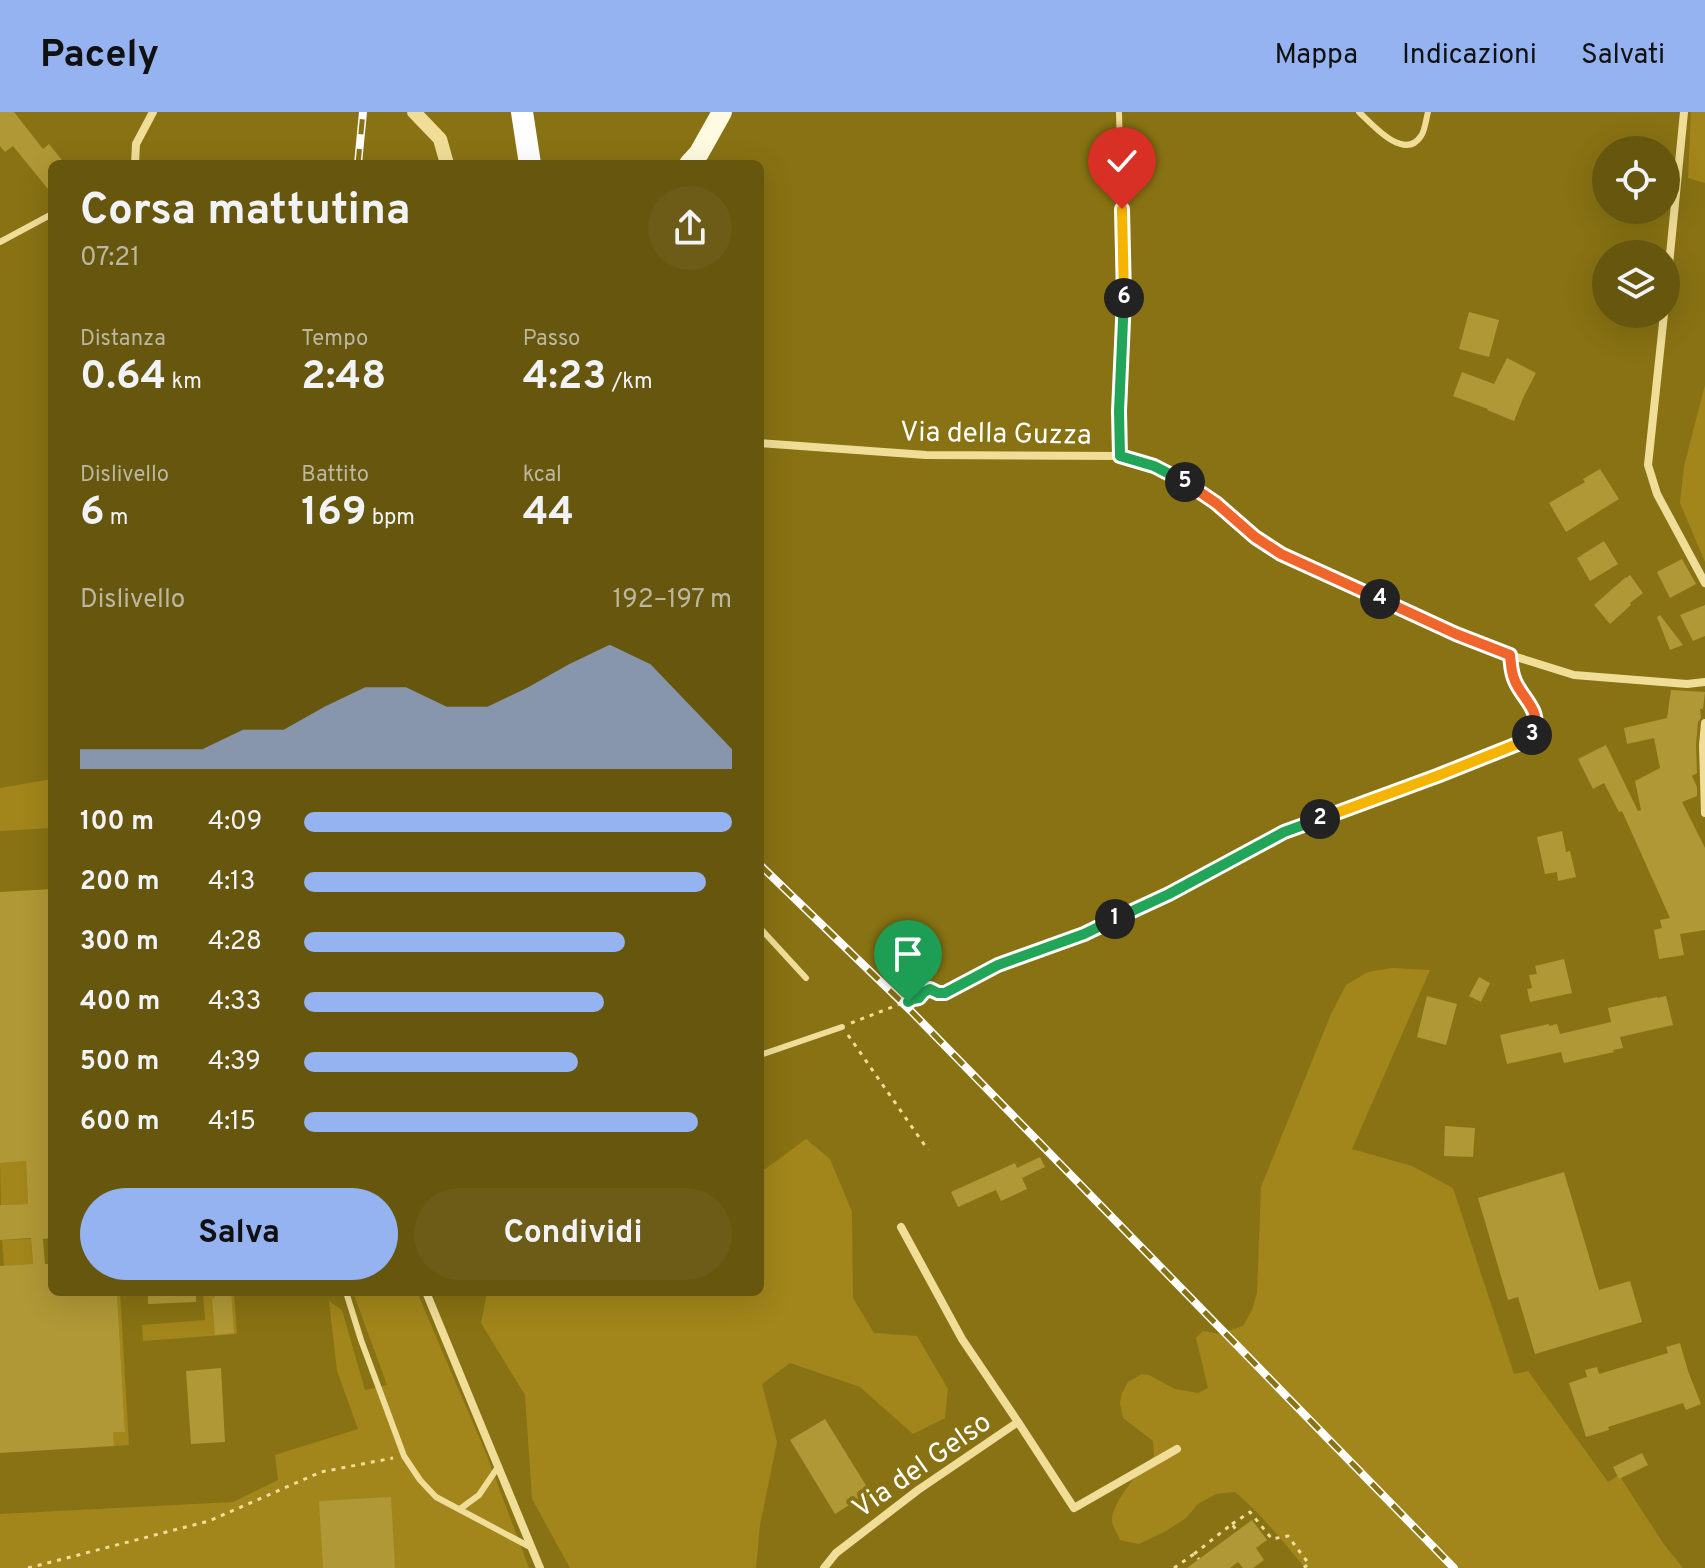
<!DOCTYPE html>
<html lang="it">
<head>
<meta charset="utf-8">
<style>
	:root { --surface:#66560e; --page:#6c5c17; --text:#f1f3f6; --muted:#bcb79e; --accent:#95b2f1 }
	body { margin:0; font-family:Overpass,sans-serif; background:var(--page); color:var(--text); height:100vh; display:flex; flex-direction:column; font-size:30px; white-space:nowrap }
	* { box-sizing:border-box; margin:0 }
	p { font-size:26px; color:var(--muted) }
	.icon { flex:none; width:44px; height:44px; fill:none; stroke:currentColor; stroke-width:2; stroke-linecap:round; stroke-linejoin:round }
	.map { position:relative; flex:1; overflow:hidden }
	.drawer { position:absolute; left:48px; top:48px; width:716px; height:1136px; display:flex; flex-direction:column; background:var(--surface); border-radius:12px; box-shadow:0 8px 32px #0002 }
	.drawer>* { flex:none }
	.controls { position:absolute; left:1592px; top:24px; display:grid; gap:16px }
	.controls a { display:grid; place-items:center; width:88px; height:88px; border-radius:50%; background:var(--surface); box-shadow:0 8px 32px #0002; font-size:40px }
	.pin { position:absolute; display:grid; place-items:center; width:68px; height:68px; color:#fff; margin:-82px -34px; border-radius:50% 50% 50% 0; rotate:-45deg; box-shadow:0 0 8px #0007 }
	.pin .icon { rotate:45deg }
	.km { position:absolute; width:40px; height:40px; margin:-20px; border-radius:50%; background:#222; color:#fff; font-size:22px; line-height:40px; text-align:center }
	.round { display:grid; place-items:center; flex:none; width:84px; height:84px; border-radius:42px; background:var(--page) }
	.overview { display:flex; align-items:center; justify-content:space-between; height:136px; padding:0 32px }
	h1 { font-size:44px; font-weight:700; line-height:60px }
	.metrics { display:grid; grid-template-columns:repeat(3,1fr); gap:12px; height:136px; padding:8px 32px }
	.metrics div { display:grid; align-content:center }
	.metrics b { font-size:40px; font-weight:700 }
	.metrics small { font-size:22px; font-weight:400 }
	.metrics p { font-size:22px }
	.chart { height:224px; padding:16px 32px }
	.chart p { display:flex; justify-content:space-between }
	.chart svg { width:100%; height:144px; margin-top:8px; fill:var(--accent); opacity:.7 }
	.button { display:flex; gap:16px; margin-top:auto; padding:16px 32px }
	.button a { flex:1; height:92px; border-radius:48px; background:var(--accent); color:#111; font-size:32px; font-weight:700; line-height:92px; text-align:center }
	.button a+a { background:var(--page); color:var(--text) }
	ul { padding:0 32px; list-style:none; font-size:26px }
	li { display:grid; grid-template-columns:128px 96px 1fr; align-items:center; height:60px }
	li i { height:20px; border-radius:10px; background:var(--accent) }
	header { display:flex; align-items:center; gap:48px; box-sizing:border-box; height:112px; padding:0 40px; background:var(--accent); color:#111 }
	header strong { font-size:38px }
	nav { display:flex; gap:44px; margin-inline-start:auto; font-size:28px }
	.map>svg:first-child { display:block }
	.green { fill:#a2861b }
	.building { fill:#b09836 }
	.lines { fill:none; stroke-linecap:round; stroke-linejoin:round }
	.path { stroke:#f0de98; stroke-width:3; stroke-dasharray:4 6; stroke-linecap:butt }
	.service { stroke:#f0de98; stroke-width:6 }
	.minor { stroke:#f0de98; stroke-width:8 }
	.tertiary { stroke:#f0de98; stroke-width:14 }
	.primary { stroke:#fffbe1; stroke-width:20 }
	.motorway { stroke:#fff; stroke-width:22 }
	.rail-casing { stroke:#fff; stroke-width:8 }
	.rail { stroke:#887213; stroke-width:5; stroke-dasharray:15; stroke-linecap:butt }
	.split-1-casing { stroke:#fff; stroke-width:16 }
	.split-2-casing { stroke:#fff; stroke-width:16 }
	.split-3-casing { stroke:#fff; stroke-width:16 }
	.split-4-casing { stroke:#fff; stroke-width:16 }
	.split-5-casing { stroke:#fff; stroke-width:16 }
	.split-6-casing { stroke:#fff; stroke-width:16 }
	.split-7-casing { stroke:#fff; stroke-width:16 }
	.split-1 { stroke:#22a559; stroke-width:10 }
	.split-2 { stroke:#22a559; stroke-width:10 }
	.split-3 { stroke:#f5b400; stroke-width:10 }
	.split-4 { stroke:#f0652b; stroke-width:10 }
	.split-5 { stroke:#f0652b; stroke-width:10 }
	.split-6 { stroke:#22a559; stroke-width:10 }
	.split-7 { stroke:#f5b400; stroke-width:10 }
	.labels { text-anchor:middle; stroke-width:8; stroke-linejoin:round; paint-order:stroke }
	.street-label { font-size:28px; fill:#fff; stroke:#887213 }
</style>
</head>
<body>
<header>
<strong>Pacely</strong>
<nav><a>Mappa</a><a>Indicazioni</a><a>Salvati</a></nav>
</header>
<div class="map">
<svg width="1705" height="1456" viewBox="0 0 1705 1456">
	<rect width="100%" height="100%" fill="#887213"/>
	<path class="green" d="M1691,0h14v71l-17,-5z
		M1705,273v177l-25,-59 4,-37z
		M52,667v49l-52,3v-43z
		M1391,856l39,2 -78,179 60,17 41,22 61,186 14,-3 80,111 11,-7 44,68 20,25h-378c-22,-27 -44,-54 -70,-76l-19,2 -18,10 -12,14 -20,13 -27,13 -19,-4c-2,-5 -7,-13 -8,-18 -1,-20 29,-52 42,-66l-1,-15 -30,-23 -3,-15 2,-10 6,-11 14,-8 7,1 26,14 23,4 10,-5 -12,-50 7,-7 16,3 24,-8 9,-16 5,-17 4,-106 70,-173 15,-29 22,-13z
		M806,1027l24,20 22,53 1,86 21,35 43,3 31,53 -3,29 -32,16 -53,-47 -70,-24 -28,21 15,58 -17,83 -4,43h-186l-38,-69 -7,-104 -44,-72 6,-31h273v-119z
		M26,1049l2,43 -27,1 -1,-42z
		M31,1127l2,25 -29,2 -2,-26z
		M117,1180h3l9,153 -15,1 -1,-14 12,-1z
		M203,1180h31l3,42 -94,7 -1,-16 63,-5z
		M353,1180h64l70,164 42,112h-529v-54l233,-12 45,-22 -3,-25 83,-26 -21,-58 -8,-70 13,9 23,80 22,-5z"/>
	<path class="building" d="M0,0h14l29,37 6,-5 16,20h-13v30l-39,-48 -8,6 -5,-6z
		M1469,200l30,8 -10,37 -30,-8z
		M1507,246l29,15 -13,25 -9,23 -27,-11 1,-1 -35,-13 9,-24 32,12z
		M1600,357l19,30 -53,33 -17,-29 36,-21 -2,-3z
		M1604,429l14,23 -28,17 -13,-23z
		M1682,447l14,25 -26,14 -13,-26z
		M1630,463l13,18 -13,10 1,2 -21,19 -16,-19 32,-28v1z
		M1705,493v31l-12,5 -13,-26z
		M1660,503l23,30 -13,5 -13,-33z
		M1671,578l34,2 -2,17h-3l1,9 -3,4 -2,23 1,28 -5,3 5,11v9l-15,6 23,46v82l-25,4 4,21 -25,4 -5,-29 8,-2 -2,-8 10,-2 -48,-107 -3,1 -15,-29 -11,6 -15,-30 28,-14 32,66 3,-1 -6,-29 25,-13 -6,-30 -27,6 -3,-16 43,-10z
		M1562,719l4,21 4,-1 6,26 -18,4 -1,-9 -12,2 -8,-37z
		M52,777v349l-9,1 2,25h7v28h65l8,140h-12l1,14 -114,7v-187l33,-2 -2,-26 -31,2v-35l28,-1 -2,-43 -26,2v-271z
		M1564,847l8,34 -42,9 -3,-13 5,-1 -3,-13 8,-1 -2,-8z
		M1479,865l11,6 -9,19 -12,-6z
		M1427,884l30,8 -11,41 -29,-8z
		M1666,884l7,29 -53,12 3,11 -10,2 1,2 -50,11 -3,-11 -54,12 -7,-29 49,-11v2l8,-2 3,10 51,-12 -3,-14 49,-11v1z
		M1445,1014l30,2 -2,29 -29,-1z
		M1040,1045l5,10 -23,11 5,11 -26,12 -5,-11 -38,17 -7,-15 64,-29 2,5z
		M1564,1060l35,118 31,-9 12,41 -107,32 -17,-57 -10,3 -30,-102z
		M148,1180h48v10l-48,2z
		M215,1180h16l3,41 -19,2 -3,-37h3z
		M1680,1231l8,28 13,33 -15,6 -3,-7 -75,24 1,3 -23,7 -17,-54 18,-6 -2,-7 12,-3 2,7 69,-21 -2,-6z
		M221,1256l4,74 -34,2 -5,-73z
		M825,1307l45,73 -35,22 -45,-74z
		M1642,1341l6,12 -29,14 -6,-12z
		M391,1385l4,71h-72l-4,-67z
		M1252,1408l15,20 -11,8 8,12 -11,8h-10l-5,-6 -8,6h-43z"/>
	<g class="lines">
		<path class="path" d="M851,911l62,-24 6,-1 5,-6 6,-3 8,4h7l53,-28 86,-31 85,-40 115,-62 153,-56 88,-35c28,-21 -2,-39 -11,-61 0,0 -2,-11 -2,-12
			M848,923l80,115
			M1232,1412l18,-12 22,27 16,-3 21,28 -6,4
			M1194,1442l38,-30 5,7
			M28,1456l181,-47 112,-49 72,-14
			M1174,1456l20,-14 5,5"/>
		<path class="service" d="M1119,0l5,193 -5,106 1,45
			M1359,0c13,12 45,50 62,24 4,-5 5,-17 7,-24
			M0,130l52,-28
			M760,816l46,50
			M760,943l82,-28
			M346,1180l15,48 43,116 16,24 16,17 96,51
			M460,1397l19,-14 19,-28"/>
		<path class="minor" d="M135,52l1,-20 17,-32
			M1666,183l18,-183
			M1664,202l-16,151 9,29 48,89
			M760,331l166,12 194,1 34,10 31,15 31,22 39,34 26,17 175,80 54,21 64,20 113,9 18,-2
			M1705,611l-2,22 2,68
			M426,1180l114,276
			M1018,1310l56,86 103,-59
			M824,1456l12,-15 82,-63 100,-68 -56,-83 -61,-112"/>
		<path class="tertiary" d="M414,0l26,27 7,25"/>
		<path class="primary" d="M689,52l10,-11 23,-41"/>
		<path class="motorway" d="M522,0l8,52"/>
		<g class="rail-casing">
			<path id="rail" d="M358,52l5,-52
				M760,753l151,146 543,557"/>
		</g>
		<use href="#rail" class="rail"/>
	</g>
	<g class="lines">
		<g class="split-1-casing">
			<path id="split-1" d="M908,890l5,-3 6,-1 5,-6 6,-3 8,4h7l53,-28 86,-31 31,-15"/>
		</g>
		<g class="split-2-casing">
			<path id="split-2" d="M1115,807l54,-25 115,-62 36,-13"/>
		</g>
		<g class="split-3-casing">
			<path id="split-3" d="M1320,707l117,-43 88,-35 7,-6"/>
		</g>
		<g class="split-4-casing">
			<path id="split-4" d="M1380,487l76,35 54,21c1,8 1,18 5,26 8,19 29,31 17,54"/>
		</g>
		<g class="split-5-casing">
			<path id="split-5" d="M1185,370l31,21 39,34 26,17 99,45"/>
		</g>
		<g class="split-6-casing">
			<path id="split-6" d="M1124,186l-5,113 1,45 34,10 31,16"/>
		</g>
		<g class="split-7-casing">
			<path id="split-7" d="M1122,97l2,89"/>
		</g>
		<use href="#split-1" class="split-1"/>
		<use href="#split-2" class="split-2"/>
		<use href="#split-3" class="split-3"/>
		<use href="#split-4" class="split-4"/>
		<use href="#split-5" class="split-5"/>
		<use href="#split-6" class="split-6"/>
		<use href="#split-7" class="split-7"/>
	</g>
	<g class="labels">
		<g class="street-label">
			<text transform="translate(996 320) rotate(1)" y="10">Via della Guzza</text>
			<text transform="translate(921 1352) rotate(-35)" y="10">Via del Gelso</text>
		</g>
	</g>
</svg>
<div class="controls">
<a><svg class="icon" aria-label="locate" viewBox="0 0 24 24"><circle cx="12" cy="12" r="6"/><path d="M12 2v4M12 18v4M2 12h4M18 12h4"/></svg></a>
<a><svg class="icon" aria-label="layers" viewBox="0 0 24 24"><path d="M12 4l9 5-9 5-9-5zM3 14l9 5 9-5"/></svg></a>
</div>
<div class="pin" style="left:908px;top:890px;background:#1e9e55"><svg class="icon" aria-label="arrive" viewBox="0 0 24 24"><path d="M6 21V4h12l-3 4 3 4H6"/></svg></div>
<div class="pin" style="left:1122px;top:97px;background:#d93025"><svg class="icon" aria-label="check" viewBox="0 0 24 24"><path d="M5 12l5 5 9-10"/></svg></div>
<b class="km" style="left:1115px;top:807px">1</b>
<b class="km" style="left:1320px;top:707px">2</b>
<b class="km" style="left:1532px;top:623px">3</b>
<b class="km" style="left:1380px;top:487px">4</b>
<b class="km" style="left:1185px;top:370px">5</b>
<b class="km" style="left:1124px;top:186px">6</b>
<section class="drawer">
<div class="overview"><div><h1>Corsa mattutina</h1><p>07:21</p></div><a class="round"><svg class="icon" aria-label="share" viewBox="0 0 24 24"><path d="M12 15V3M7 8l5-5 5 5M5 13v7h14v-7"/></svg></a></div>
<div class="metrics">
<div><p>Distanza</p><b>0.64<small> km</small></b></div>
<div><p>Tempo</p><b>2:48</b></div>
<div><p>Passo</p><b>4:23<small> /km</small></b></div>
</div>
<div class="metrics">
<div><p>Dislivello</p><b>6<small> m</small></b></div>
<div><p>Battito</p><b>169<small> bpm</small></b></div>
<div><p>kcal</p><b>44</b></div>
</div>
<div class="chart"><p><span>Dislivello</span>192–197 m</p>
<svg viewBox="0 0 160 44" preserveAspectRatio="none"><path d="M0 44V38L10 38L20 38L30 38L40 32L50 32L60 25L70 19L80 19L90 25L100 25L110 19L120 12L130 6L140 12L150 25L160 38V44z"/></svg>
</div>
<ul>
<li><b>100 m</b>4:09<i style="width:100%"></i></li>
<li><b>200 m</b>4:13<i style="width:94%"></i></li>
<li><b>300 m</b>4:28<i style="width:75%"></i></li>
<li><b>400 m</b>4:33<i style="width:70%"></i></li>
<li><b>500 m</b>4:39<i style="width:64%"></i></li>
<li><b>600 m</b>4:15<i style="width:92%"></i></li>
</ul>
<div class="button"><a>Salva</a><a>Condividi</a></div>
</section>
</div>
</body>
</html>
